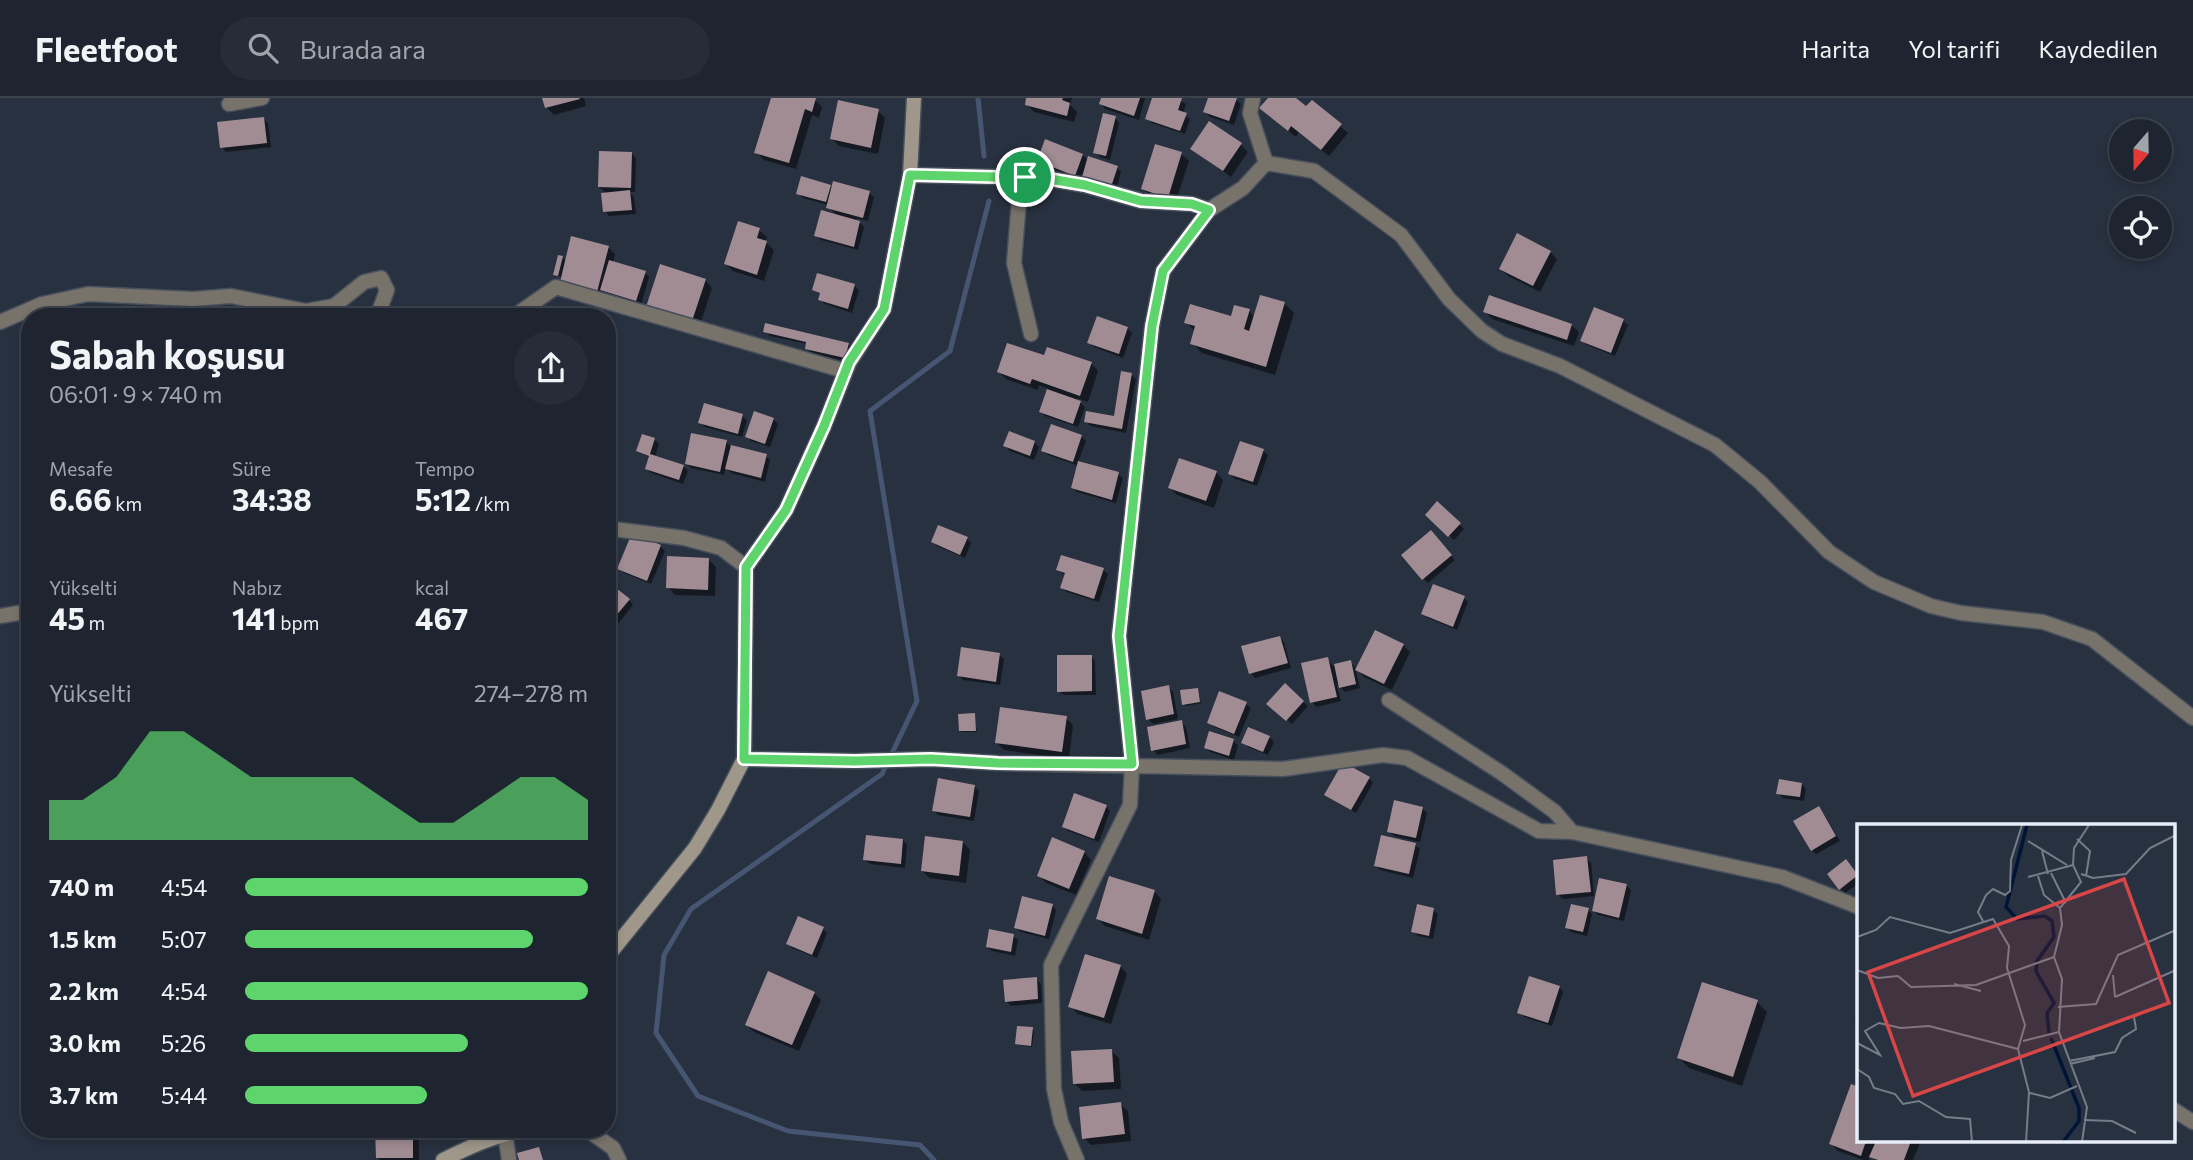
<!DOCTYPE html>
<html lang="tr">
<head>
<meta charset="utf-8">
<style>
	:root { --surface:#1e2530; --page:#262d38; --text:#f1f3f6; --muted:#a1a5ab; --line:#3c424c; --accent:#5dd56c }
	body { margin:0; font-family:Commissioner,sans-serif; background:var(--page); color:var(--text); height:100vh; display:flex; flex-direction:column; font-size:26px; white-space:nowrap }
	* { box-sizing:border-box; margin:0 }
	p { font-size:23px; color:var(--muted) }
	.icon { flex:none; width:38px; height:38px; fill:none; stroke:currentColor; stroke-width:2; stroke-linecap:round; stroke-linejoin:round }
	.map { position:relative; flex:1; overflow:hidden }
	.details { position:absolute; left:21px; top:210px; width:595px; height:830px; display:flex; flex-direction:column; background:var(--surface); border-radius:28px; box-shadow:0 4px 10px #0003,0 0 0 2px var(--line) }
	.details>* { flex:none }
	.needle { width:46px; rotate:200deg }
	.fabs { position:absolute; left:2109px; top:21px; display:grid; gap:14px }
	.fabs a { display:grid; place-items:center; width:63px; height:63px; border-radius:50%; background:var(--surface); box-shadow:0 4px 10px #0003,0 0 0 2px var(--line); font-size:35px }
	.pin { position:absolute; display:grid; place-items:center; width:60px; height:60px; color:#fff; margin:-30px; border:4px solid #fff; border-radius:50%; box-shadow:0 2px 7px #0007 }
	.round { display:grid; place-items:center; flex:none; width:74px; height:74px; border-radius:37px; background:var(--page) }
	.head { display:flex; align-items:center; justify-content:space-between; height:119px; padding:0 28px }
	h1 { font-size:38px; font-weight:700; line-height:52px }
	.stats { display:grid; grid-template-columns:repeat(3,1fr); gap:10px; height:119px; padding:7px 28px }
	.stats div { display:grid; align-content:center }
	.stats b { font-size:30px; font-weight:700 }
	.stats small { font-size:19px; font-weight:400 }
	.stats p { font-size:19px }
	.chart { height:196px; padding:14px 28px }
	.chart p { display:flex; justify-content:space-between }
	.chart svg { width:100%; height:126px; margin-top:7px; fill:var(--accent); opacity:.7 }
	ul { padding:0 28px; list-style:none; font-size:23px }
	li { display:grid; grid-template-columns:112px 84px 1fr; align-items:center; height:52px }
	li i { height:18px; border-radius:9px; background:var(--accent) }
	header { display:flex; align-items:center; gap:42px; box-sizing:border-box; height:98px; padding:0 35px; background:var(--surface); border-bottom:2px solid var(--line) }
	header strong { font-size:33px }
	nav { display:flex; gap:38px; margin-inline-start:auto; font-size:24px }
	.search { width:490px; height:63px; background:var(--page); display:flex; align-items:center; gap:18px; box-sizing:border-box; padding:0 24px; border-radius:38px; color:var(--muted); font-size:26px }
	.map>svg:first-child { display:block }
	.shadow { fill:#0007 }
	.lines { fill:none; stroke-linecap:round; stroke-linejoin:round }
	.stream { stroke:#465571; stroke-width:5 }
	.building { fill:#a28c94 }
	.street-casing { stroke:#474f5d; stroke-width:17 }
	.secondary-casing { stroke:#474f5d; stroke-width:17 }
	.street { stroke:#77726a; stroke-width:14 }
	.secondary { stroke:#9e978a; stroke-width:14 }
	.route-casing { stroke:#fff; stroke-width:14 }
	.route { stroke:#5dd56c; stroke-width:9 }
	.inset-river { fill:none; stroke:#001437; stroke-width:3.5 }
	.inset-road { fill:none; stroke:#757d8a; stroke-width:2 }
	.view { fill:#d94647; fill-opacity:0.15; stroke:#d94647; stroke-width:3.5 }
	.inset-edge { fill:none; stroke:#e8eef8; stroke-width:3.5 }
</style>
</head>
<body>
<header>
<strong>Fleetfoot</strong>
<div class="search"><svg class="icon" aria-label="search" viewBox="0 0 24 24"><circle cx="10" cy="10" r="6"/><path d="M15 15l6 6"/></svg>Burada ara</div>
<nav><a>Harita</a><a>Yol tarifi</a><a>Kaydedilen</a></nav>
</header>
<div class="map">
<svg width="2193" height="1062" viewBox="0 0 2193 1062">
	<rect width="100%" height="100%" fill="#283140"/>
	<path class="shadow" d="M544,0h40l2,8 -32,9 -8,-8z
		M773,0h35l7,2 7,7 -3,11 -7,-3 -16,54 -32,-9 -8,-8z
		M1028,0h44l-2,7 7,7 -3,10 -40,-10 -7,-8z
		M1103,0h42l-6,22 -34,-11 -4,-5z
		M1154,0h22l10,6 -3,10 7,5 -5,15 -33,-11 -5,-5z
		M1210,0h24l7,6 -7,21 -24,-8 -5,-5z
		M1270,0h23l14,11 5,-7 36,31 -19,23 -30,-24 -3,5 -27,-22z
		M878,13l7,7 -7,36 -39,-8 -7,-7z
		M1115,20l4,5 -9,37 -10,-3 -5,-5z
		M264,21l4,4 3,24 -45,5 -4,-5z
		M1241,47l7,7 -17,25 -39,-28z
		M631,55l5,5 -1,34h-5l4,5 2,17 -27,2 -4,-5 2,-17 -8,-7z
		M1181,56l8,7 -14,43 -25,-8 -7,-7z
		M1082,57l7,6 28,6 4,5 -5,18 -28,-9 -7,-6 -2,4 -36,-14 -4,-4z
		M802,80l31,9 36,6 5,4 -6,24 -13,-3 9,9 -6,23 -37,-10 -5,-4 21,-20 -9,-11 -25,-7 -5,-5z
		M759,132l8,7 -2,5 9,8 -10,31 -31,-10 -7,-7z
		M608,149l7,7 -2,9 32,10 4,4 -8,28 -36,-11 -1,4 -49,-24 8,-16 4,4z
		M1550,154l7,7 -17,33 -32,-16 -7,-7z
		M705,182l7,8 -13,40 -43,-14z
		M854,188l5,4 -7,23 -27,-9 -5,-4 2,-5 -8,-5z
		M1284,205l10,10 -19,62 -73,-22 -10,-10 3,-12 -9,-9 46,-4 17,-7 6,6z
		M1485,213l86,14 8,7 -5,14 -82,-27z
		M1098,220l30,11 4,4 -9,25 -29,-11 -5,-4z
		M1623,223l5,4 -13,31 -28,-11 -5,-4z
		M765,233l83,13 5,5 -4,13 -38,-9 -4,-5 1,-4 -38,-8z
		M1046,259l45,6 7,8 -10,31 -12,-4 9,9 -7,20 -33,-11 -4,-5 8,-22 -10,-4 -1,5 -32,-11 -7,-7z
		M1131,277l5,4 -10,54 -35,-7 -5,-4 29,-4z
		M742,318l5,4 -5,17 -37,-10 -5,-4z
		M773,321l5,5 -8,23 -19,-6 -4,-5z
		M643,338l12,4 4,4 -4,13 28,9 5,5 -5,13 -32,-11 -4,-4 3,-11 -12,-7z
		M1081,338l5,5 -8,21 40,12 5,4 -7,25 -39,-11 -4,-4 6,-22 -31,-11 -5,-4z
		M726,344l5,5 35,9 4,4 -5,22 -34,-9 -5,-5 -2,7 -33,-7 -4,-4z
		M1034,344l5,5 -5,13 -24,-9 -5,-5z
		M1263,353l5,4 -11,31 -22,-7 -5,-5z
		M1216,374l7,8 -9,28 -37,-13 -7,-7z
		M1437,406l27,25 -10,11 -27,-25z
		M607,419l6,5v32h-6z
		M1435,439l20,23 -27,23 -4,-4z
		M967,440l4,5 -6,15 -28,-12 -4,-4z
		M660,448l5,5 -14,33 -27,-11 -5,-4z
		M709,462l7,7 -1,29 -40,-1 -7,-8z
		M1058,472h45l5,4 -9,28 -32,-10 -5,-4 4,-12z
		M1464,500l4,4 -11,28 -29,-12 -5,-5z
		M629,502l4,5 -17,21 -9,-6z
		M1279,540l5,4 7,26 -36,10 -4,-5z
		M1403,547l7,7 -18,38 -28,-13 -7,-7z
		M999,557l5,4 -4,26 -37,-5 -4,-5z
		M1091,558l4,5 1,34h-32l-5,-4z
		M1327,561l6,7 17,-4 5,5 5,21 -15,4 -9,-9 5,18 -25,6 -4,-5z
		M1285,588l23,20 -16,18 -23,-20z
		M1168,589l5,5 5,27 -25,5 -5,-5z
		M1198,592l3,13 -15,3 -2,-2z
		M1246,606l5,4 -12,29 -25,-10 -5,-4z
		M974,617l3,17h-15l-2,-1z
		M1066,620l7,7 -4,34 -65,-9 -8,-8z
		M1181,624l5,5 4,21 -32,7 -5,-5z
		M1210,636l23,7 5,4 -4,15 -24,-8 -4,-4z
		M1269,639l5,5 -6,13 -20,-8 -4,-5z
		M1369,680l4,5 -17,30 -30,-18z
		M1802,686l4,5 -2,12 -21,-3 -5,-5z
		M974,688l5,5 -5,30 -36,-6 -4,-5z
		M1106,709l4,4 -11,31 -31,-11 -4,-5z
		M1422,710l5,5 -7,29 -26,-6 -5,-5z
		M1823,715l17,28 -24,13 -4,-4z
		M903,742l4,5 -2,23 -35,-4 -5,-4z
		M963,744l7,8 -4,33 -36,-5 -8,-7z
		M1415,747l5,4 -7,29 -33,-8 -4,-5z
		M1084,754l7,8 -15,35 -30,-12 -7,-8z
		M1586,760l5,5 3,33 -31,3 -5,-5z
		M1850,768l9,11v6l-14,10 -4,-4z
		M1626,787l5,5 -7,31 -26,-6 -4,-4z
		M1154,793l7,8 -12,41 -44,-14 -7,-7z
		M1052,807l4,5 -7,29 -28,-7 -5,-4z
		M1433,812l5,4 -5,25 -15,-3 -5,-5z
		M1588,812l4,4 -5,22 -16,-4 -4,-5z
		M823,831l4,4 -10,25 -25,-10 -4,-5z
		M1013,838l5,4 -3,16 -23,-5 -5,-4z
		M1120,868l7,8 -16,50 -33,-10 -8,-8z
		M1036,881l5,5 1,19 -31,3 -5,-5z
		M1559,889l4,5 -11,34 -28,-9 -5,-5z
		M814,895l7,7 -22,51 -45,-19 -7,-7z
		M1757,904l10,10 -25,74 -53,-18 -10,-10z
		M1859,910v15l-4,-4z
		M1032,931l2,2 -2,16 -13,-2 -2,-1z
		M1111,953l8,7 2,31 -39,2 -7,-7z
		M1120,1006l8,7 3,30 -40,4 -7,-7z
		M377,1031h77v8l-26,1 -9,-8v30h-39l-3,-3z
		M1859,1043h62l-8,19h-38l-5,-5 -1,5h-6l-25,-9 -7,-7z"/>
	<g class="lines">
		<path class="stream" d="M978,0l6,58
			M934,1062l-14,-15 -132,-14 -90,-35 -42,-63 8,-78 27,-46 191,-135 35,-73 -47,-290 80,-60 39,-150"/>
	</g>
	<path class="building" d="M542,0h37l1,1 -35,9z
		M771,0h45l-4,14 -7,-3 -16,54 -35,-10z
		M1026,0h37l-1,2 8,3 -3,13 -42,-11z
		M1101,0h39l-6,18 -35,-12z
		M1152,0h30l-4,12 9,3 -7,18 -35,-12z
		M1208,0h29l-8,23 -26,-9z
		M1268,0h28l10,8 6,-6 30,24 -21,26 -30,-24 -3,5 -29,-23z
		M838,2l41,9 -8,39 -41,-9z
		M1103,15l13,3 -10,40 -13,-3z
		M264,19l3,26 -47,5 -3,-26z
		M1209,23l33,22 -19,28 -33,-22z
		M1045,41l38,15 -8,22 -38,-15z
		M1155,46l27,8 -14,46 -27,-9z
		M599,53l33,1 -1,36 -33,-1z
		M1088,58l30,10 -7,21 -29,-10z
		M801,78l30,9 -5,17 -30,-8z
		M833,83l37,10 -7,27 -37,-10z
		M630,92l2,20 -29,2 -2,-19z
		M821,112l39,11 -6,26 -40,-11z
		M738,123l22,7 -3,10 10,3 -10,34 -33,-11z
		M1517,135l34,18 -18,35 -34,-17z
		M571,138l38,10 -12,46 -37,-10z
		M558,157l5,1 -5,20 -5,-1z
		M609,162l37,11 -10,30 -36,-11z
		M660,166l46,15 -14,42 -46,-14z
		M817,175l38,11 -7,25 -30,-9 2,-7 -8,-3z
		M1260,197l25,7 -19,65 -76,-23 5,-18 -11,-3 6,-19 41,12 3,-11 16,4 -6,20 5,2z
		M1489,197l83,29 -5,16 -84,-28z
		M1594,209l30,12 -13,34 -31,-12z
		M1097,218l31,11 -9,27 -32,-11z
		M765,225l84,20 -4,15 -40,-9 1,-7 -43,-10z
		M1007,245l37,12 3,-8 45,15 -12,34 -48,-17 -2,5 -33,-12z
		M1121,273l11,2 -10,56 -38,-7 2,-11 28,5z
		M1047,291l34,12 -8,23 -34,-12z
		M704,305l39,11 -5,20 -40,-11z
		M754,313l20,7 -9,26 -20,-7z
		M1051,326l31,11 -9,27 -32,-11z
		M1009,333l26,10 -5,15 -27,-10z
		M691,335l36,7 -7,32 -35,-8z
		M642,336l13,4 -5,16 34,11 -5,15 -34,-11 4,-13 -13,-5z
		M1240,343l24,8 -11,33 -25,-8z
		M731,347l36,9 -6,24 -36,-9z
		M1179,360l38,13 -11,30 -38,-13z
		M1078,363l41,11 -7,28 -41,-12z
		M1437,403l24,22 -13,14 -23,-22z
		M938,427l30,12 -8,18 -29,-13z
		M1431,432l21,25 -30,25 -21,-25z
		M632,435l29,12 -14,36 -30,-12z
		M1061,457l43,13 -10,31 -34,-11 5,-15 -9,-3z
		M667,458l42,2 -1,32 -42,-2z
		M1433,486l32,12 -12,31 -32,-13z
		M616,490l14,11 -20,24 -3,-2v-22z
		M1375,532l29,14 -20,40 -29,-14z
		M1280,538l8,27 -39,11 -8,-28z
		M961,549l39,6 -4,29 -39,-6z
		M1057,557h35v36l-35,1z
		M1328,559l9,40 -27,6 -9,-40z
		M1351,562l5,24 -17,4 -5,-24z
		M1285,585l19,18 -18,20 -20,-17z
		M1169,587l5,29 -28,6 -5,-29z
		M1198,590l2,14 -18,3 -2,-15z
		M1219,593l28,11 -13,32 -27,-11z
		M1000,609l67,9 -5,36 -67,-9z
		M975,615l1,18h-17l-1,-17z
		M1182,622l4,24 -35,7 -4,-24z
		M1248,629l22,9 -7,16 -22,-9z
		M1209,633l25,8 -5,17 -25,-8z
		M1343,664l27,15 -19,33 -27,-15z
		M938,680l37,7 -5,32 -38,-6z
		M1779,681l23,4 -2,14 -24,-3z
		M1074,695l33,12 -13,34 -32,-12z
		M1394,702l29,7 -7,31 -29,-6z
		M1819,708l17,30 -25,15 -18,-30z
		M866,737l37,4 -2,25 -38,-4z
		M1381,737l35,8 -7,31 -35,-8z
		M925,738l38,5 -4,35 -38,-5z
		M1052,739l33,14 -16,38 -32,-13z
		M1587,758l4,36 -35,3 -3,-35z
		M1846,761l12,16 -19,15 -12,-16z
		M1109,778l46,14 -13,44 -46,-15z
		M1599,780l28,6 -8,34 -27,-7z
		M1022,798l31,8 -8,32 -31,-8z
		M1417,806l17,4 -5,28 -18,-4z
		M1571,806l18,4 -6,24 -18,-4z
		M798,818l26,11 -12,28 -26,-11z
		M989,831l25,5 -3,18 -25,-5z
		M1085,856l36,11 -17,53 -36,-11z
		M768,873l47,21 -23,53 -47,-20z
		M1529,878l31,10 -12,37 -31,-10z
		M1037,879l1,22 -33,3 -2,-22z
		M1702,884l56,18 -25,77 -56,-19z
		M1017,928l16,1 -2,19 -16,-2z
		M1112,951l2,33 -41,2 -2,-33z
		M1851,986l8,3v54h7l-5,15 -32,-12z
		M1121,1004l4,32 -43,5 -3,-32z
		M375,1031h38v29h-37z
		M1876,1043h35l-7,19h-26l-9,-3z
		M539,1049l4,13h-24l-2,-7z"/>
	<g class="lines">
		<g class="street-casing">
			<path id="street" d="M1253,0l-3,15 16,50
				M229,6l33,-6
				M1266,65l48,8 87,64 48,64 33,32 20,13 58,22 155,79 45,37 69,70 45,30 57,24 30,7 82,9 49,17 101,79
				M910,77l134,3 41,7 56,16 51,3 17,6
				M1025,79l-6,23 -5,63 17,71
				M513,219l43,-30 289,84
				M0,224l42,-18 46,-10 105,5 38,-3 75,15 28,-5 30,-24 17,-4 6,12 -10,27
				M613,431l71,9 37,10 25,19
				M0,518l30,-5
				M1389,602l114,74 52,38 17,20
				M744,661l111,2 76,-2 67,4 285,6 100,-14 24,3 132,73 33,1 210,45 77,30
				M2174,1012l19,12
				M586,1031l27,19 6,12
				M505,1035l4,27
				M1077,1062l-16,-38 -7,-33 -3,-124 79,-160 2,-41 -13,-128 33,-310 11,-55 46,-61 34,-22 23,-25"/>
		</g>
		<g class="secondary-casing">
			<path id="secondary" d="M607,859l88,-109 23,-38 26,-51 2,-192 40,-57 38,-84 25,-63 35,-54 26,-134 4,-77
				M443,1062c28,-14 53,-25 84,-31"/>
		</g>
		<use href="#street" class="street"/>
		<use href="#secondary" class="secondary"/>
	</g>
	<g class="lines">
		<g class="route-casing">
			<path id="route" d="M910,77l134,3 41,7 56,16 51,3 17,6 -46,61 -11,55 -33,310 13,128 -134,-1 -67,-4 -76,2 -111,-2 2,-192 40,-57 38,-84 25,-64 35,-53z"/>
		</g>
		<use href="#route" class="route"/>
	</g>
	<g transform="translate(1857 726)">
		<rect width="318" height="318" fill="#283140"/>
		<path class="inset-river" d="M170,1l-21,82 11,12 28,-3 7,5 2,16 -17,24 -1,10 18,32 -7,10 2,20M194,214l28,70v13l-16,21"/>
		<path class="inset-road" d="M220,15l13,12 -4,25M171,17l39,24M185,27l6,23M194,49l15,30M224,50l12,4 33,-4 24,-26 26,-13M181,52l6,19 16,13M171,53l45,-12M126,97l-5,-9 8,-17 7,-6 12,6 5,-4 1,-31 11,-35M0,113l19,-7 14,-13 60,16 43,-14 16,27 -2,22 18,57 -7,24M0,146l21,8 20,-2 13,11 65,-2 78,-28M256,151l2,22M97,160l27,7M258,173l61,-27M201,183l38,-3 22,-49 58,-25M166,217l36,-9M0,219l23,12 -15,-24 14,-8 22,5 28,-2 89,23M161,225l11,43 -3,50M212,237l46,-9 7,-14 14,-9 -2,-12 8,-5M213,240l25,-6M0,245l12,8 5,11 21,6 8,10 16,-3 27,16 24,2 2,23M173,269l20,5 27,-12M227,296l28,1 24,12M225,318l5,-35 -28,-75 3,-53 -8,-22 8,-32 -2,-17 21,-26 -8,-17 1,-17 15,-23"/>
		<path class="view" d="M267,55l45,124 -256,93 -45,-124z"/>
		<rect width="318" height="318" class="inset-edge"/>
	</g>
</svg>
<div class="fabs">
<a><svg class="needle" viewBox="-14 -14 28 28"><path d="M0-13l5 13h-10z" fill="#e53935"/><path d="M0 13l5-13h-10z" fill="#a1a5ab"/></svg></a>
<a><svg class="icon" aria-label="locate" viewBox="0 0 24 24"><circle cx="12" cy="12" r="6"/><path d="M12 2v4M12 18v4M2 12h4M18 12h4"/></svg></a>
</div>
<div class="pin" style="left:1025px;top:79px;background:#1e9e55"><svg class="icon" aria-label="arrive" viewBox="0 0 24 24"><path d="M6 21V4h12l-3 4 3 4H6"/></svg></div>
<section class="details">
<div class="head"><div><h1>Sabah koşusu</h1><p>06:01 · 9 × 740 m</p></div><a class="round"><svg class="icon" aria-label="share" viewBox="0 0 24 24"><path d="M12 15V3M7 8l5-5 5 5M5 13v7h14v-7"/></svg></a></div>
<div class="stats">
<div><p>Mesafe</p><b>6.66<small> km</small></b></div>
<div><p>Süre</p><b>34:38</b></div>
<div><p>Tempo</p><b>5:12<small> /km</small></b></div>
</div>
<div class="stats">
<div><p>Yükselti</p><b>45<small> m</small></b></div>
<div><p>Nabız</p><b>141<small> bpm</small></b></div>
<div><p>kcal</p><b>467</b></div>
</div>
<div class="chart"><p><span>Yükselti</span>274–278 m</p>
<svg viewBox="0 0 160 44" preserveAspectRatio="none"><path d="M0 44V30L10 30L20 22L30 6L40 6L50 14L60 22L70 22L80 22L90 22L100 30L110 38L120 38L130 30L140 22L150 22L160 30V44z"/></svg>
</div>
<ul>
<li><b>740 m</b>4:54<i style="width:100%"></i></li>
<li><b>1.5 km</b>5:07<i style="width:84%"></i></li>
<li><b>2.2 km</b>4:54<i style="width:100%"></i></li>
<li><b>3.0 km</b>5:26<i style="width:65%"></i></li>
<li><b>3.7 km</b>5:44<i style="width:53%"></i></li>
</ul>
</section>
</div>
</body>
</html>
